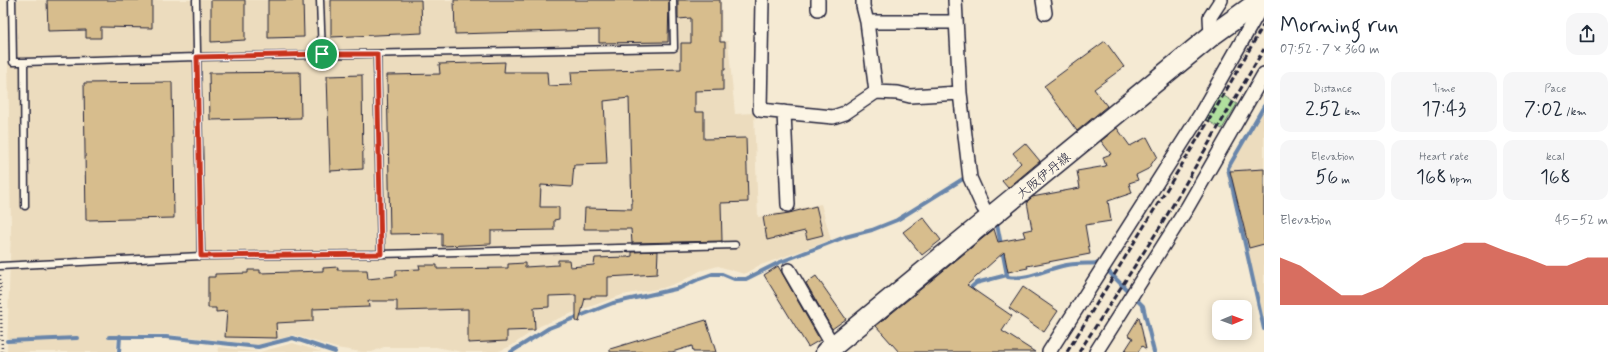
<!DOCTYPE html>
<html lang="en">
<head>
<meta charset="utf-8">
<style>
	:root { --surface:#fff; --page:#f6f6f7; --text:#1f2937; --muted:#747a83; --accent:#c8321e }
	body { margin:0; font-family:Mynerve,"Klee One",sans-serif; background:var(--page); color:var(--text); height:100vh; display:flex; flex-direction:column; font-size:15px; white-space:nowrap }
	* { box-sizing:border-box; margin:0 }
	p { font-size:13px; color:var(--muted) }
	.icon { flex:none; width:22px; height:22px; fill:none; stroke:currentColor; stroke-width:2; stroke-linecap:round; stroke-linejoin:round }
	.map { position:relative; flex:1; overflow:hidden }
	.drawer { display:flex; flex-direction:column; background:var(--surface); width:360px }
	.drawer>* { flex:none }
	.needle { width:26px; rotate:89deg }
	.buttons { position:absolute; left:1212px; top:300px; display:grid; gap:8px }
	.buttons a { display:grid; place-items:center; width:40px; height:40px; border-radius:8px; background:var(--surface); box-shadow:0 2px 10px #0003; font-size:20px }
	.pin { position:absolute; display:grid; place-items:center; width:34px; height:34px; color:#fff; margin:-17px; border:2px solid #fff; border-radius:50%; box-shadow:0 1px 4px #0007 }
	.round { display:grid; place-items:center; flex:none; width:42px; height:42px; border-radius:12px; background:var(--page) }
	.summary { display:flex; align-items:center; justify-content:space-between; height:68px; padding:0 16px }
	h1 { font-size:22px; font-weight:600; line-height:30px }
	.figures { display:grid; grid-template-columns:repeat(3,1fr); gap:6px; height:68px; padding:4px 16px }
	.figures div { display:grid; align-content:center; border-radius:10px; background:var(--page); text-align:center }
	.figures b { font-size:20px; font-weight:600 }
	.figures small { font-size:11px; font-weight:400 }
	.figures p { font-size:11px }
	.chart { height:112px; padding:8px 16px }
	.chart p { display:flex; justify-content:space-between }
	.chart svg { width:100%; height:72px; margin-top:4px; fill:var(--accent); opacity:.7 }
	main { display:flex; flex:1; min-height:0 }
	.map>svg:first-child { display:block }
	.built { fill:#ecdcbe }
	.green { fill:#b0df9e; stroke:#69806c }
	.lines { fill:none; stroke-linecap:round; stroke-linejoin:round }
	.stream { stroke:#6986ab; stroke-width:4 }
	.building { fill:#d7bd8d; stroke:#22223b }
	.service-casing { stroke:#22223b; stroke-width:9 }
	.minor-casing { stroke:#22223b; stroke-width:16 }
	.primary-casing { stroke:#22223b; stroke-width:23 }
	.path { stroke:#22223b; stroke-width:2.5; stroke-dasharray:1 3; stroke-linecap:butt }
	.service { stroke:#fcf5e5; stroke-width:6 }
	.minor { stroke:#fcf5e5; stroke-width:13 }
	.primary { stroke:#fcf5e5; stroke-width:20 }
	.rail { stroke:#22223b; stroke-width:3; stroke-dasharray:6 3; stroke-linecap:butt }
	.route-casing { stroke:#fff; stroke-width:8 }
	.route { stroke:#c8321e; stroke-width:5 }
	.labels { text-anchor:middle; stroke-width:3.5; stroke-linejoin:round; paint-order:stroke }
	.street-label { font-size:13px; fill:#22223b; stroke:#fcf5e5 }
</style>
</head>
<body>
<main>
<div class="map">
<svg width="1264" height="352" viewBox="0 0 1264 352">
	<rect width="100%" height="100%" fill="#f5ead3"/>
	<filter id="ink" filterUnits="userSpaceOnUse"><feTurbulence type="fractalNoise" baseFrequency=".025" numOctaves="2"/><feDisplacementMap in="SourceGraphic" scale="8" xChannelSelector="R" yChannelSelector="G"/><feConvolveMatrix kernelMatrix="1 2 1 2 8 2 1 2 1" color-interpolation-filters="sRGB"/></filter>
	<g filter="url(#ink)">
		<path class="built" d="M7,0h714l1,41h6l7,73 19,-1 4,104 63,-13 10,36 -73,26 -14,8 -26,-8 -18,5 -18,10 -19,7 -41,7 -55,20 -27,11 -29,20 -14,6h-35l-26,-5h-52l-12,5h-10l-26,-4 -42,-13 -36,10 -92,-11 -49,1 -1,17h-109l4,-124z
			M1264,106v218l-38,-153z
			M293,343l29,9h-103l-1,-5 42,5z"/>
		<path class="green" d="M1219,93l18,11 -15,25 -17,-10z"/>
		<g class="lines">
			<path class="stream" d="M1264,106l-36,62 36,161
				M997,224l10,51
				M967,291l9,-8 31,-8 1,2c18,3 37,-7 54,-11 12,-3 26,-2 38,-3l43,43 11,46
				M109,337h57l92,10 35,-9 42,14
				M7,341l70,-3
				M119,352l1,-16
				M511,352l38,-24 64,-25 67,-15 19,-9 14,-5h9l12,5h12l32,-16 67,-26 27,-7 25,-10 69,-43"/>
		</g>
		<path class="building" d="M47,0h105v28l-51,-1v11h-15v-8l-38,1z
			M211,0h34v40l-34,2z
			M268,0h35l1,37 -36,1z
			M331,0h90l1,33 -91,4z
			M454,0h215l-1,42 -69,1v-13l-144,4z
			M678,0h42v42h5v28h-2v20l-28,1v21h9v27l42,-1 2,64 -27,1 1,38 -90,2 -1,-14h-47l1,-21 47,1 -3,-111 -25,3 3,63 -33,1 -2,22 -31,-2 -1,22h19v12l-5,1v10l-63,1v13l-49,2v-13l-52,1 -3,-159 53,-1 -1,-10 66,-2 -1,10h43l1,14 24,-1 -1,-13 110,-3v-26h10v-25l-13,1z
			M1105,41l19,26 -30,22 13,17 -30,25 -33,-45z
			M300,72l1,46 -91,2 -1,-47z
			M362,75l1,94 -33,2 -3,-95z
			M172,82l2,136 -88,2 -2,-137z
			M1117,128l13,18 17,-9 10,19 -9,13 -12,6 2,5 -9,3 3,10 -24,8 3,20 -26,4 5,29 -63,12 1,2 -20,4 -4,-20 -37,33 45,31 -10,15 33,21h-136l-23,-26 118,-97 4,13 27,-5 -2,-6 9,-2 -5,-27 5,-5 48,-9 -3,-17 29,-5 -3,-9 8,-3 -10,-13z
			M1025,143l15,18 -32,27 -6,-7 19,-18 -8,-10z
			M1264,169v75l-15,4 -19,-77z
			M816,206l7,29 -16,4 -2,-8 -38,9 -4,-23 26,-4z
			M923,217l18,23 -19,15 -19,-23z
			M658,251l-1,23 -49,3v19h-17v2h-6l-6,24 -3,-1v-26l-27,1v11l-15,1 1,22 -28,1v10l-39,2v-34l-71,2v-10h-29l1,6 -56,2v12l-37,2 1,15 -52,-1 2,-26 -11,1v-4h-8v-31h7v-3l33,-1v-3h12v3l63,-2v-3l15,-1 -1,3h30l1,9 28,-3v-6l24,-1 -1,-4h18v4l71,-1v-4l17,-1v4l33,-2v-5h11l1,7 24,-2 1,-7 32,-1 5,-1v-4z
			M778,266l42,74 -12,7 -44,-72z
			M816,276l30,43 -14,10 -26,-46z
			M1023,287l35,24 -14,21 -35,-24z
			M1139,317l7,32 -4,-3 -4,6h-14l9,-14 -5,-3z
			M706,320l10,32h-23l-1,-6 -20,6h-62v-3z"/>
		<g class="lines">
			<g class="service-casing">
				<path id="service" d="M12,0l1,62h11l1,144
					M196,0l5,256
					M320,0l2,55
					M377,54l4,200
					M24,62l173,-5 477,-9 -1,-48
					M0,266l201,-10 180,-2 354,-9"/>
			</g>
			<g class="minor-casing">
				<path id="minor" d="M762,0l-2,110 73,7 12,-4 31,-21 22,1 12,3 50,-3
					M863,0v6l4,16 9,70
					M955,0l5,93 10,85 13,29 8,11
					M1043,0l2,13
					M818,9v-9
					M867,22h89
					M1211,36l-1,-19 11,-17
					M784,112l4,93
					M789,270l44,76
					M1049,352l151,-237 64,-113
					M1096,352l91,-144 77,-134"/>
			</g>
			<g class="primary-casing">
				<path id="primary" d="M826,352l385,-316 50,-36"/>
			</g>
			<path class="path" d="M0,275l2,77"/>
			<use href="#service" class="service"/>
			<use href="#minor" class="minor"/>
			<use href="#primary" class="primary"/>
			<path class="rail" d="M1067,352l141,-230 56,-98
				M1079,352l81,-125 104,-178"/>
		</g>
	</g>
	<g class="lines" filter="url(#ink)">
		<g class="route-casing">
			<path id="route" d="M322,54h55l4,200 -180,2 -4,-199z"/>
		</g>
		<use href="#route" class="route"/>
	</g>
	<g class="labels">
		<g class="street-label">
			<text transform="translate(1043 175) rotate(-39)" y="5">大阪伊丹線</text>
		</g>
	</g>
</svg>
<div class="buttons">
<a><svg class="needle" viewBox="-14 -14 28 28"><path d="M0-13l5 13h-10z" fill="#e53935"/><path d="M0 13l5-13h-10z" fill="#747a83"/></svg></a>
</div>
<div class="pin" style="left:322px;top:54px;background:#1e9e55"><svg class="icon" aria-label="arrive" viewBox="0 0 24 24"><path d="M6 21V4h12l-3 4 3 4H6"/></svg></div>
</div>
<section class="drawer">
<div class="summary"><div><h1>Morning run</h1><p>07:52 · 7 × 360 m</p></div><a class="round"><svg class="icon" aria-label="share" viewBox="0 0 24 24"><path d="M12 15V3M7 8l5-5 5 5M5 13v7h14v-7"/></svg></a></div>
<div class="figures">
<div><p>Distance</p><b>2.52<small> km</small></b></div>
<div><p>Time</p><b>17:43</b></div>
<div><p>Pace</p><b>7:02<small> /km</small></b></div>
</div>
<div class="figures">
<div><p>Elevation</p><b>56<small> m</small></b></div>
<div><p>Heart rate</p><b>168<small> bpm</small></b></div>
<div><p>kcal</p><b>168</b></div>
</div>
<div class="chart"><p><span>Elevation</span>45–52 m</p>
<svg viewBox="0 0 160 44" preserveAspectRatio="none"><path d="M0 44V15L10 20L20 29L30 38L40 38L50 33L60 24L70 15L80 11L90 6L100 6L110 11L120 15L130 20L140 20L150 15L160 15V44z"/></svg>
</div>
</section>
</main>
</body>
</html>
